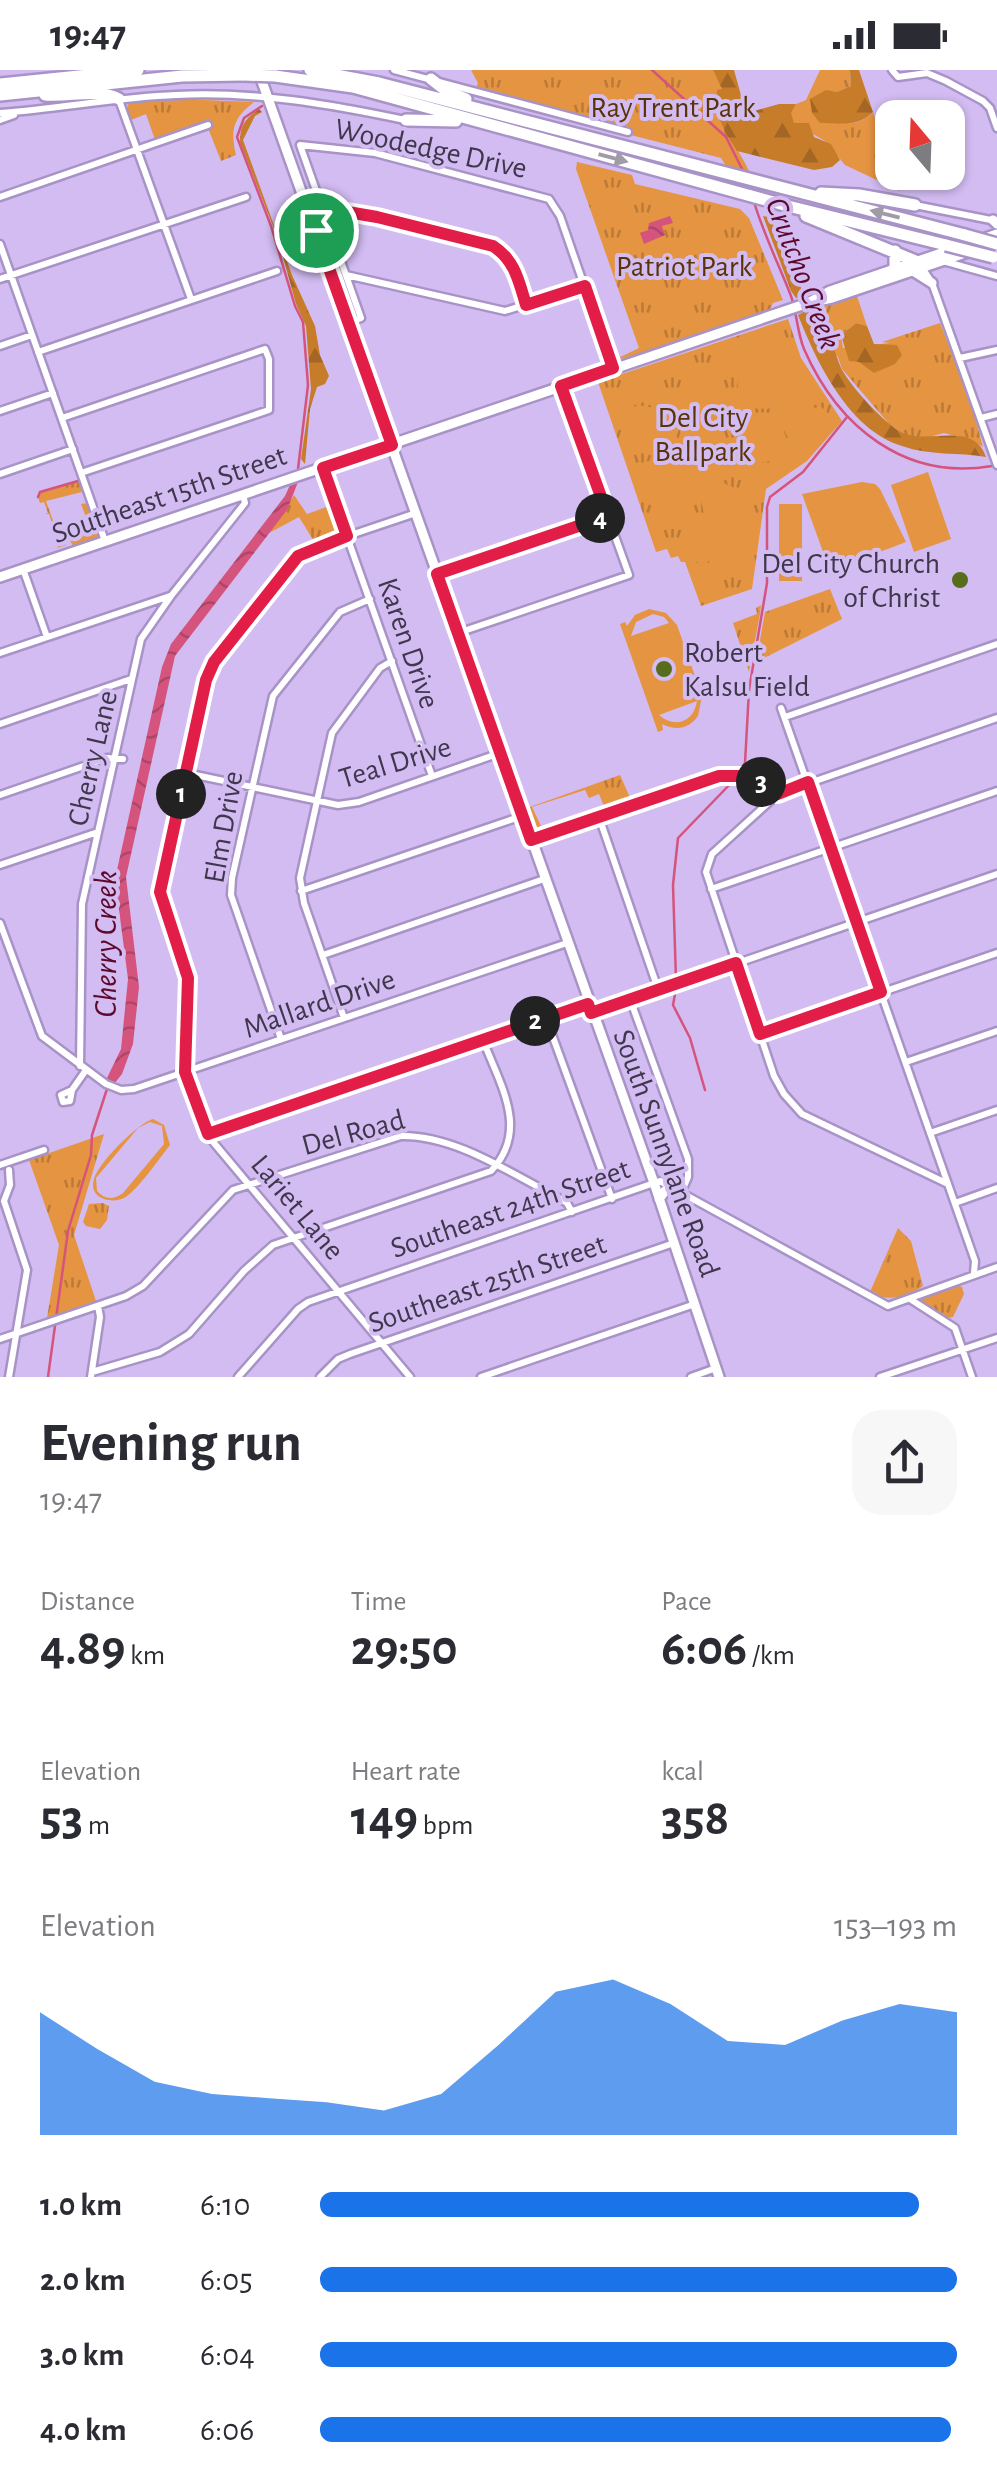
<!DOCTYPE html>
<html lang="en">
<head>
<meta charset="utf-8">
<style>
	:root { --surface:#fff; --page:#f7f7f7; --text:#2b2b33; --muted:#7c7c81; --accent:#1a73e8 }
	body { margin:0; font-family:"Alegreya Sans",sans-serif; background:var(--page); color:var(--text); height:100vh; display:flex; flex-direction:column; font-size:38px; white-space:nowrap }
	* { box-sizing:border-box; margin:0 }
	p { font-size:32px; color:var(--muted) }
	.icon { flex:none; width:55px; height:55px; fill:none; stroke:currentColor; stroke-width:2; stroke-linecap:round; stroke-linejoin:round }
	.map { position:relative; height:1307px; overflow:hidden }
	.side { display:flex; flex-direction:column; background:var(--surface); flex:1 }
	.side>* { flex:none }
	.needle { width:65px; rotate:341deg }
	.buttons { position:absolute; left:875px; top:30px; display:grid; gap:20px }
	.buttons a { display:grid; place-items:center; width:90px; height:90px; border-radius:20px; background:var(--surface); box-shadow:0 2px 8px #0004; font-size:50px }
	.pin { position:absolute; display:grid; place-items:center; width:85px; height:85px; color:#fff; margin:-42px; border:5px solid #fff; border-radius:50%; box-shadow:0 2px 10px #0007 }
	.km { position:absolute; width:50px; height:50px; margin:-25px; border-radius:50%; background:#222; color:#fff; font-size:28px; line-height:50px; text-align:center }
	.round { display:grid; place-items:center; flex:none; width:105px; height:105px; border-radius:30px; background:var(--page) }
	.headline { display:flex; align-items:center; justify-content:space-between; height:170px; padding:0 40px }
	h1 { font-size:55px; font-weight:600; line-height:75px }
	.stats { display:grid; grid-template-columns:repeat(3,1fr); gap:15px; height:170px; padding:10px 40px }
	.stats div { display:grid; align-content:center }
	.stats b { font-size:50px; font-weight:600 }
	.stats small { font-size:28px; font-weight:400 }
	.stats p { font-size:28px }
	.chart { height:280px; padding:20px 40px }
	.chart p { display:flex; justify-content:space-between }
	.chart svg { width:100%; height:180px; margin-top:10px; fill:var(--accent); opacity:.7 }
	ul { padding:0 40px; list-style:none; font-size:32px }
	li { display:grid; grid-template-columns:160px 120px 1fr; align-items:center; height:75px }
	li i { height:25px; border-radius:12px; background:var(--accent) }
	.status { display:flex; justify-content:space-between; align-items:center; height:70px; padding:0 50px; background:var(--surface); direction:ltr }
	.status svg { height:28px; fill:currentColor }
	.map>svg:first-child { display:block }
	.grass { fill:url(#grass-tufts) }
	.forest { fill:url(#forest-firs) }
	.pitch { fill:#e59441; fill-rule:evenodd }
	.water { fill:url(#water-waves) }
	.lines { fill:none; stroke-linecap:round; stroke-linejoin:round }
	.stream { stroke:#d5547d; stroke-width:2.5 }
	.minor-casing { stroke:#a893c7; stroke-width:11 }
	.major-casing { stroke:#a893c7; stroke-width:14 }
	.highway-casing { stroke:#a893c7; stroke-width:16 }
	.minor { stroke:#fff; stroke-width:6 }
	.major { stroke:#fff; stroke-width:9 }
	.highway { stroke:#fff; stroke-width:11 }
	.highway-bridge-casing { stroke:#a893c7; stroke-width:16; stroke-linecap:butt }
	.highway-bridge { stroke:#fff; stroke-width:11 }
	.oneway { fill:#a09ba6 }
	.route-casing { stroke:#fff; stroke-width:20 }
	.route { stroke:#e11d48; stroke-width:12 }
	.poi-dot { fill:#576d1c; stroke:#d2bcf2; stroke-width:4 }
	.labels { text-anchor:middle; stroke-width:8; stroke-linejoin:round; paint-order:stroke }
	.park-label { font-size:30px; fill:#5a3407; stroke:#d2bcf2 }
	.street-label { font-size:30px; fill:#40374d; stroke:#d2bcf2 }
	.poi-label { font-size:30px; fill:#40374d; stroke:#d2bcf2; text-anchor:end }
	.water-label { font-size:32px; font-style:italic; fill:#5d092c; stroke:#d2bcf2 }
</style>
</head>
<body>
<div class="status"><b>19:47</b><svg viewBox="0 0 49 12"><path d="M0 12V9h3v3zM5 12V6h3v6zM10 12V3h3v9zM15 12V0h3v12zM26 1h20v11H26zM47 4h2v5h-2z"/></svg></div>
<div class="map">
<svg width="997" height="1307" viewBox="0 0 997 1307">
	<defs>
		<pattern id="grass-tufts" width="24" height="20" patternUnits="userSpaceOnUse" patternTransform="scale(2.5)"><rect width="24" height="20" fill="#e59441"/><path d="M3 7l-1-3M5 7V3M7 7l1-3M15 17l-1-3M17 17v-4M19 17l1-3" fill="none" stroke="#bb7a39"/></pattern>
		<pattern id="forest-firs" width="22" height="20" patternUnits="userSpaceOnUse" patternTransform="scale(2.5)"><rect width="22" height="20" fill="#c77c29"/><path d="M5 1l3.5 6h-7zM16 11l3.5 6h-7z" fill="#a36625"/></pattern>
		<pattern id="water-waves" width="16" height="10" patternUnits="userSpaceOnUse" patternTransform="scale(2.5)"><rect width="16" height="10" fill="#d5547d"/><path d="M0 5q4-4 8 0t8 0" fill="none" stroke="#ae4669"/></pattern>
	</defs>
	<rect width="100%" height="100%" fill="#d2bcf2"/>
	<path class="grass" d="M471,0h242l10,19 -6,2c-4,31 21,54 33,82l-24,-7 -5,-8 -165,-42 2,-6 -82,-22 2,-5z
		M820,0h30l1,16 -14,6v31c15,2 25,0 36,-11l27,79 -55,-26 -20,-24 -31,-18 -4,-10 6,-9 10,-4z
		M177,29l77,3c-21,16 -24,28 -18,53l-15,6 -15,-38 -51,17 -9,-26 -15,6 -4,-12 2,-5z
		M577,92l55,13 3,9 105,25 9,9 34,82 -10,3 -4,8 -127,43 -28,6 25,-12 -63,-179z
		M857,226l10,30 -11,-3 -15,12 2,13 47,-5 -8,-1 58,-19 31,79 12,45 -12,-7 -27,-7 -19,5 -20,-3 -15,-10 -48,-56 -4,-12 -17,-16 -9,-32z
		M788,249l13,39 41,63 -35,40 -41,28 -14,100 -51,17 -16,-44h-4l-3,-6 -7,2 -4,-9 -11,3 -58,-170z
		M80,410l2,12 -36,9 14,39 4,-1 2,6 -9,3 2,-4 -10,-30h-4l3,-1 -4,-11 -4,1 -2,-6 2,-5z
		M294,425l13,19 25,-9 9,28 -26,10 -16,-26 -30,16z
		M88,433l11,30 -2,5 -24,8 -5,-9 18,-6 -1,-4 4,-2 -8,-21z
		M830,519l12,30 -86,43 9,-50z
		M761,535l-1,9 -11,58 -16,-49 24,-9 -1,-6z
		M620,705l11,25 -2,3 -23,8 -7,-17 -10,4 -4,-8 -53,17 10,21 -8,4 -7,-24z
		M104,1064l-30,101 22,66 -49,17 12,-73 -30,-85z
		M103,1133l6,3 -2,14 -7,9 -14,-3 -3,-4 6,-18z
		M898,1158l13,13 12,45c-15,11 -37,17 -53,6z
		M954,1214l8,3 2,7 -11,23 -6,1 -31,-19z"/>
	<path class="forest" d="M713,0h21l10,36 10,5 25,-7h17l-5,9 3,10h15l5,14 17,7 9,16 -8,7 -18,3 -77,-19c-13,-21 -23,-35 -20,-61l5,-1z
		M850,0h9l14,42c-16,16 -32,11 -53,11l-8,-10 -2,-14 16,-9 11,2 14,-6z
		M259,39l3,3 -7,4 -12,24 49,135 23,51 5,29 9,21 -4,8 -8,3 -7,22 -5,55 -4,-5 10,-70 -5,-63 -10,-22 -18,-65 -38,-97c0,-17 5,-23 19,-33z
		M763,146l16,3 -7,3 31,70 -2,5 -5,1 -5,-7z
		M809,239l7,6v14l5,12 11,4c4,8 6,16 9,23 9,18 43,55 60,64 26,14 72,-13 85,25 -28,-5 -56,-1 -84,-11 -53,-16 -85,-83 -104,-131z
		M856,253l11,3 7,18 23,1 5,10 -7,9 -21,9 -15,-11 -10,-1 -8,-26z"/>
	<path class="pitch" d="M756,272c19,3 33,4 44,22l4,44 -66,1 -3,-3 8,-61z
		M716,299l17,47 -1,8 -48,20c-16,-46 -7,-52 32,-75z
		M636,336c25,-2 35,14 42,35l-35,13 -5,-3 -14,-40z
		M820,336l5,4 4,12 -30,36 -20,-37z
		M740,351c25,4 38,13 44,38l-41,6 -4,-5z
		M716,369l9,27 -2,4 -25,10 -4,-11v-18l7,-7z
		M659,389l21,7 11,15 -23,14 -14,1 -11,-34z
		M928,402l23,67 -37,13 -23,-67z
		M719,411l18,8 9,25 -36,9 -4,-1 -8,-34z
		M862,412l13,2 5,5 26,53 -66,25 -14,-7 -24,-66z
		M688,423l8,27c-6,11 -18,7 -29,10 -5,-18 6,-29 21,-37z
		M779,434h23v77h-23z
		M748,450l5,15 -4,20 -23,16 -16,-36z
		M701,471l12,8 3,7 -10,7 -11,-1 -7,-9z
		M649,539l17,4 11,12 25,71 -4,20c-9,13 -22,15 -36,8l1,6 -5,2 -38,-108 5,-2 2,4 8,-11zM653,544l11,3 5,6 -38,13 5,-14zM697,631c-3,21 -22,28 -38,14z
		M153,1049l11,6 6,20c-11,14 -33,46 -46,53 -12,6 -36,1 -30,-19 4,-16 44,-56 59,-60zM150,1052l12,4 2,18 -41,49c-10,7 -18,7 -26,-2l-1,-13 42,-50z"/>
	<path class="water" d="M670,146l3,7 -11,3 3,9 -21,9 -4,-11 8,-3 1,-7z
		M298,412l-11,28 -112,146 -49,221 13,110 -6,57 -11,30 -8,10 -8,-4 15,-31 7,-70 -13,-100 47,-212 9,-23 114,-148 5,-11z"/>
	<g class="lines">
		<path class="stream" d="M652,0l74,67 17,34
			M262,36l-18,12 -7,19 34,89 24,80 8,16 5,63 -10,84
			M754,132c10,33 25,63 37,94 6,17 6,36 13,53 34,78 101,132 188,117
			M38,427l2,-5 38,-11
			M739,701l6,-8 4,-73 18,-107v-76l3,-10 33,-25 44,-55
			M676,910l-3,-95 5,-47 57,-59
			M676,919l-3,16 17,33 15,52
			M48,1307l20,-146 23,-76 1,-20 15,-46"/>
		<g class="minor-casing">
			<path id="minor" d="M394,0l234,62
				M892,0l6,7 29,-4 19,8 37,20 7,7 7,20
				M119,30l72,199
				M0,43c59,-4 117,-16 176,-18 78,-4 153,9 229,25
				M0,50l14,-5
				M0,127l208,-72
				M915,135l81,16
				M310,145c44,-15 136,21 183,31l15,12 18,47
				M0,174l105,297
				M943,191l54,15
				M921,196l11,17 65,182
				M346,205l159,36 80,-25
				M0,209l246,-82
				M349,253l12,-5 -61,-173 75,8 174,46 11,17 53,153
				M0,276l32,-11
				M38,282l239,-81
				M960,288l37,-8
				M0,341l53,-18
				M62,348l203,-69 4,10v51l-188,63
				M981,348l16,-4
				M323,399l109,307
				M0,404l73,-25
				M23,499l24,68
				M437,503l171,-57
				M458,563l171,-58 -68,-189
				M0,583l170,-57
				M781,638l194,553 -1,12
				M785,647l212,-73
				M0,654l131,-45
				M186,703l152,32 21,-3 141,-49
				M778,724l-66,60 -6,18 68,204 10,18 18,20 146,70
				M0,725l107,-37 16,1
				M599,747l59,172
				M532,770l187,-64h28l31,18 219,-76
				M0,795l98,-33
				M711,819l286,-98
				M301,821l221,-75
				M0,853l42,113 64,48 15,6 13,-1 433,-146
				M323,885l221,-76
				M630,929l58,160v18l-7,16
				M592,943l405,-139
				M344,948l-40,-115 -4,-25 32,-145 48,-65 12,-7
				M546,948l66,181
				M760,964l237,-81
				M281,969l-50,-144 1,-17 41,-182 67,-84 30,-13
				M906,992l91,-31
				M80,996l2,-162 59,-265 30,-43 74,-93 -2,-8
				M72,1020l-2,11 -7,1 -2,-7 11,-5 14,-20
				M930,1063l67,-23
				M208,1064l380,-130
				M0,1095l44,-15
				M4,1131l23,69 -18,107
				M4,1131l6,-16 -1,-15
				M955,1133l42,-15
				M910,1229l45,29 17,49
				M0,1269l126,-43 17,-10 90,-96 168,-54c54,-1 109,37 156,61l10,6 5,9
				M92,1302l68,-20 29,-18 55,-63 29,-26 218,-74c39,-41 9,-86 -8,-131
				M91,1307l9,-60 -2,-11
				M238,1307l60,-68 10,-7 352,-121 228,125 109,-39
				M320,1307l18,-18 12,-5 324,-111
				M410,1307l-196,-234 -10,-15 -19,-56 4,-88 -26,-79 -2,-19 45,-206 8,-18 84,-106 23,-11 95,-32
				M481,1307l214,-73
				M691,1307l25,-9
				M880,1307l117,-39"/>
		</g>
		<g class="major-casing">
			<path id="major" d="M259,3l395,1110 65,194
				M993,150l4,4
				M913,201l19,12
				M810,232l20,-11 167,-57
				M0,507l808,-274 24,-5 160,-54
				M659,1129l6,-8 7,-4"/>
		</g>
		<g class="highway-casing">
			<path id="highway" d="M310,0l69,13 586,152
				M275,6l78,11 435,119 158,39
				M431,9l14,11 21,9
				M0,14l138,-14
				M0,25l182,-19 62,-1
				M45,25c24,2 54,-7 74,4
				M406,50l50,1
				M821,123l38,2 56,10
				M806,146l112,46
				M895,181v18"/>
		</g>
		<use href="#minor" class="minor"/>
		<use href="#major" class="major"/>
		<use href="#highway" class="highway"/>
		<g class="highway-bridge-casing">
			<path id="highway-bridge" d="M244,5l31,1
				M965,165l32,9
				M946,175l47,12"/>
		</g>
		<use href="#highway-bridge" class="highway-bridge"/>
	</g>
	<defs><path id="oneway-solid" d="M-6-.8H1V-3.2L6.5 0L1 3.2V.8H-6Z" transform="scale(2.5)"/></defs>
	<g class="oneway">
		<use href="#oneway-solid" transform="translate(613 88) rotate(15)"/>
		<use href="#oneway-solid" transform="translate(885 144) rotate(-166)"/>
	</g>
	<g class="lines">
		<g class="route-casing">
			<path id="route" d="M336,140l41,7 116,29c22,14 26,36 33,59l59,-19 28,82 -52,18 47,130 -171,58 94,266 188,-64h28l31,18 30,-12 73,210 -121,42 -24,-71 -145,50 -3,-9 -380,130 -23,-62 3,-94 -28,-86 46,-212 8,-18 84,-106 49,-20 -24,-68 69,-23 -82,-230z"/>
		</g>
		<use href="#route" class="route"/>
	</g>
	<g class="poi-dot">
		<circle cx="960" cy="510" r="10"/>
		<circle cx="664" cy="599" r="10"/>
	</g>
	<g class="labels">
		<g class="park-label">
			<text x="673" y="47">Ray Trent Park</text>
			<text x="684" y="206">Patriot Park</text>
			<text x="703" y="357">Del City<tspan x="703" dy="34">Ballpark</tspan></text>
		</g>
		<g class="street-label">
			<text transform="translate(431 78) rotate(12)" y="10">Woodedge Drive</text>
			<text transform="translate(169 424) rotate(-19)" y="10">Southeast 15th Street</text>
			<text transform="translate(409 573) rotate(71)" y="10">Karen Drive</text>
			<text transform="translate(92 688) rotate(-77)" y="10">Cherry Lane</text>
			<text transform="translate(395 692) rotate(-17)" y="10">Teal Drive</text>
			<text transform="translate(223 757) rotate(-80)" y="10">Elm Drive</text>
			<text transform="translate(319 933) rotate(-19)" y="10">Mallard Drive</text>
			<text transform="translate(353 1062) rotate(-15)" y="10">Del Road</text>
			<text transform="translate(667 1083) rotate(70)" y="10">South Sunnylane Road</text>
			<text transform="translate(298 1137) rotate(50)" y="10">Lariet Lane</text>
			<text transform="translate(510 1138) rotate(-19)" y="10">Southeast 24th Street</text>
			<text transform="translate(487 1213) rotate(-19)" y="10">Southeast 25th Street</text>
		</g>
		<g class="poi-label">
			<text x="940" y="503">Del City Church<tspan x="940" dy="34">of Christ</tspan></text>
			<text x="684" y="592" text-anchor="start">Robert<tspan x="684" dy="34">Kalsu Field</tspan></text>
		</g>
		<g class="water-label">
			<text transform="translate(804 203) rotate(69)" y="11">Crutcho Creek</text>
			<text transform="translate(105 874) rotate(-90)" y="11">Cherry Creek</text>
		</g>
	</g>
</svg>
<div class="buttons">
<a><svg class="needle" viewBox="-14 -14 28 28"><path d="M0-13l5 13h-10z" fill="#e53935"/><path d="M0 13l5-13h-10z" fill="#7c7c81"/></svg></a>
</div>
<div class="pin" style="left:316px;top:160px;background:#1e9e55"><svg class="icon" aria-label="arrive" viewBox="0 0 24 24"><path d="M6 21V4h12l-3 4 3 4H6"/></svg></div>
<b class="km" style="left:181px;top:724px">1</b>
<b class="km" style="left:535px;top:951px">2</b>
<b class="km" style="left:761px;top:712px">3</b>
<b class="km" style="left:600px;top:448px">4</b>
</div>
<section class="side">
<div class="headline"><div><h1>Evening run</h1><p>19:47</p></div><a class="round"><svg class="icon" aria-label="share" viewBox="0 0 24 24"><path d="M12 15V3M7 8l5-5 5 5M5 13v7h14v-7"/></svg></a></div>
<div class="stats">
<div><p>Distance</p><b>4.89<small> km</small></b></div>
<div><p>Time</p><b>29:50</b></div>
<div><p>Pace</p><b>6:06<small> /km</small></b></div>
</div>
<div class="stats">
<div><p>Elevation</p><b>53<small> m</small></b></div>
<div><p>Heart rate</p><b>149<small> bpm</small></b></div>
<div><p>kcal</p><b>358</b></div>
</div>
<div class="chart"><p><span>Elevation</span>153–193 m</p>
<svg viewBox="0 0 160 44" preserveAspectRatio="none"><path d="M0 44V14L10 23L20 31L30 34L40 35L50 36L60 38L70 34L80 22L90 9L100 6L110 12L120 21L130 22L140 16L150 12L160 14V44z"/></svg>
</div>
<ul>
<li><b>1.0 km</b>6:10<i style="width:94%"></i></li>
<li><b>2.0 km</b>6:05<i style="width:100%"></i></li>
<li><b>3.0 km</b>6:04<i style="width:100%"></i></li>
<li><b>4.0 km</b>6:06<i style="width:99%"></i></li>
</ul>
</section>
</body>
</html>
